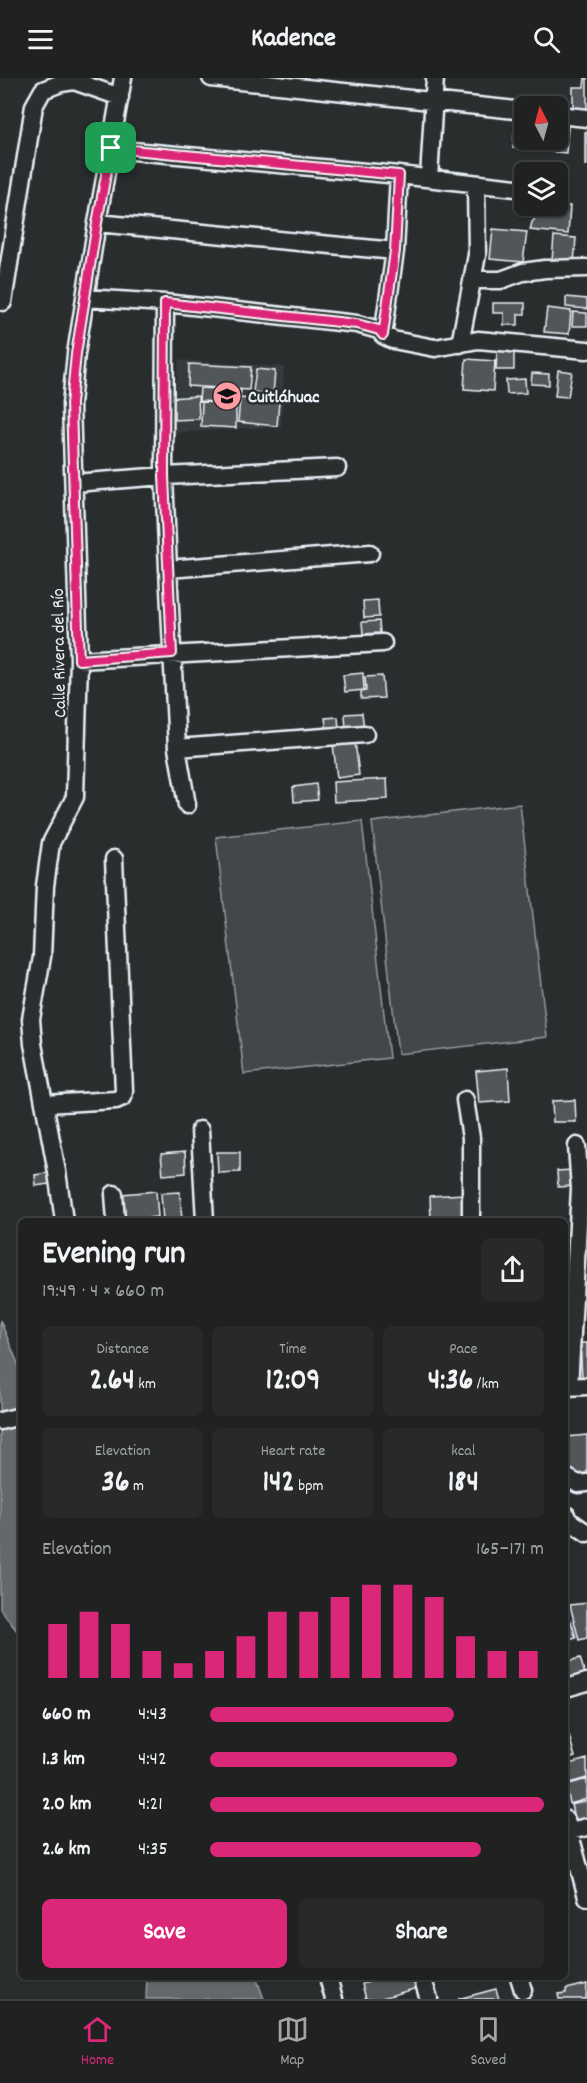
<!DOCTYPE html>
<html lang="en">
<head>
<meta charset="utf-8">
<style>
	:root { --surface:#202222; --page:#282a2a; --text:#f1f3f6; --muted:#a2a4a5; --line:#3d3f40; --accent:#db2777 }
	body { margin:0; font-family:Dekko,sans-serif; background:var(--page); color:var(--text); height:100vh; display:flex; flex-direction:column; font-size:22px; white-space:nowrap }
	* { box-sizing:border-box; margin:0 }
	p { font-size:20px; color:var(--muted) }
	.icon { flex:none; width:33px; height:33px; fill:none; stroke:currentColor; stroke-width:2; stroke-linecap:round; stroke-linejoin:round }
	.map { position:relative; flex:1; overflow:hidden }
	.details { position:absolute; left:18px; top:1140px; width:550px; height:762px; display:flex; flex-direction:column; background:var(--surface); border-radius:9px; box-shadow:0 2px 4px #0004,0 0 0 2px var(--line) }
	.details>* { flex:none }
	.needle { width:39px; rotate:354deg }
	.fabs { position:absolute; left:514px; top:18px; display:grid; gap:12px }
	.fabs a { display:grid; place-items:center; width:54px; height:54px; border-radius:9px; background:var(--surface); box-shadow:0 2px 4px #0004,0 0 0 2px var(--line); font-size:30px }
	.pin { position:absolute; display:grid; place-items:center; width:51px; height:51px; color:#fff; margin:-26px; border-radius:12px; box-shadow:0 3px 9px #0006 }
	.round { display:grid; place-items:center; flex:none; width:63px; height:63px; border-radius:9px; background:var(--page) }
	.head { display:flex; align-items:center; justify-content:space-between; height:102px; padding:0 24px }
	h1 { font-size:33px; font-weight:700; line-height:45px }
	.stats { display:grid; grid-template-columns:repeat(3,1fr); gap:9px; height:102px; padding:6px 24px }
	.stats div { display:grid; align-content:center; border-radius:9px; background:var(--page); text-align:center }
	.stats b { font-size:30px; font-weight:700 }
	.stats small { font-size:16px; font-weight:400 }
	.stats p { font-size:16px }
	.chart { height:168px; padding:12px 24px }
	.chart p { display:flex; justify-content:space-between }
	.chart svg { width:100%; height:108px; margin-top:6px; stroke:var(--accent); stroke-width:6 }
	.primary-button { display:flex; gap:12px; margin-top:auto; padding:12px 24px }
	.primary-button a { flex:1; height:69px; border-radius:9px; background:var(--accent); color:#fff; font-size:24px; font-weight:700; line-height:69px; text-align:center }
	.primary-button a+a { background:var(--page); color:var(--text) }
	ul { padding:0 24px; list-style:none; font-size:20px }
	li { display:grid; grid-template-columns:96px 72px 1fr; align-items:center; height:45px }
	li i { height:15px; border-radius:8px; background:var(--accent) }
	header { display:flex; justify-content:space-between; align-items:center; height:78px; padding:0 24px; background:var(--surface); font-size:27px; font-weight:700 }
	.menu { display:flex; justify-content:space-around; align-items:center; height:84px; border-top:2px solid var(--line); background:var(--surface); font-size:16px; color:var(--muted) }
	.menu a { display:grid; justify-items:center; gap:3px }
	.menu .current { color:var(--accent) }
	.map>svg:first-child { display:block }
	.built { fill:#363a3b }
	.green { fill:#424648; stroke:#959ca0; stroke-width:1.5 }
	.water { fill:#63686b; stroke:#989fa3; stroke-width:1.5 }
	.building { fill:#535759; stroke:#e8f1f8; stroke-width:1.5 }
	.lines { fill:none; stroke-linecap:round; stroke-linejoin:round }
	.minor-casing { stroke:#e8f1f8; stroke-width:21 }
	.minor { stroke:#2a2d2e; stroke-width:16 }
	.route-casing { stroke:#fff; stroke-width:12 }
	.route { stroke:#db2777; stroke-width:8 }
	.labels { text-anchor:middle; stroke-width:5; stroke-linejoin:round; paint-order:stroke }
	.poi-label { font-size:18px; font-weight:bold; fill:#e8f1f8; stroke:#2a2d2e; text-anchor:start }
	.street-label { font-size:18px; fill:#e8f1f8; stroke:#2a2d2e }
</style>
</head>
<body>
<header><svg class="icon" aria-label="menu" viewBox="0 0 24 24"><path d="M4 6h16M4 12h16M4 18h16"/></svg>Kadence<svg class="icon" aria-label="search" viewBox="0 0 24 24"><circle cx="10" cy="10" r="6"/><path d="M15 15l6 6"/></svg></header>
<div class="map">
<svg width="587" height="1921" viewBox="0 0 587 1921">
	<rect width="100%" height="100%" fill="#2a2d2e"/>
	<filter id="ink" filterUnits="userSpaceOnUse"><feTurbulence type="fractalNoise" baseFrequency=".0167" numOctaves="2"/><feDisplacementMap in="SourceGraphic" scale="12" xChannelSelector="R" yChannelSelector="G"/><feConvolveMatrix kernelMatrix="1 2 1 2 8 2 1 2 1" color-interpolation-filters="sRGB"/></filter>
	<g filter="url(#ink)">
		<path class="built" d="M179,282l105,7 -3,59 -109,7 -3,-36 6,-2z"/>
		<path class="green" d="M520,726l27,233 -149,17 -26,-232z
			M362,743l27,237 -145,16 -28,-237z"/>
		<path class="water" d="M0,1242l21,51v265l-21,-27z
			M147,1899h109l8,22h-118z"/>
		<path class="building" d="M585,0h2v33h-14v-24h11z
			M558,49l10,1 -2,25 -53,-5 2,-20 10,1v11h33z
			M585,54h2v33h-2z
			M547,128h23l-2,28 -38,-4 2,-8z
			M493,151l34,3 -4,30 -33,-3z
			M554,158l22,2 -2,25 -22,-2z
			M566,219l21,2v10l-21,-2z
			M493,225h32v11h-7v11h-14v-12h-11z
			M547,230l24,3 -2,23 -25,-2z
			M573,234l14,1v13h-15z
			M497,273h17v19h-18z
			M466,281l29,2 -2,30 -29,-2z
			M189,286l62,3 -2,23 -61,-4z
			M256,291l19,2 -2,23 -20,-2z
			M558,292l14,2 -4,25 -13,-1z
			M532,295l17,1v11l-18,-1z
			M525,301l1,14 -19,1 -1,-14z
			M200,310l41,2 -2,13 -40,-2z
			M198,318l1,23 -28,1 -1,-22z
			M240,320l39,4 -2,24 -39,-4z
			M202,324l34,1v25l-35,-2z
			M378,522l1,17 -15,1 -1,-17z
			M379,543l1,12 -17,1 -1,-12z
			M363,595l1,17 -19,2 -2,-17z
			M382,598l2,22 -23,1v-7l5,-1 -1,-14z
			M362,635l2,16 -18,1 -1,-16z
			M338,639l1,12 -12,2 -2,-13z
			M355,663l4,34 -22,3 -4,-34z
			M387,701l1,20 -54,3 -1,-20z
			M316,706l2,16 -24,2 -1,-15z
			M508,990l2,33 -31,2 -3,-32z
			M575,1022l1,22h-23l-1,-21z
			M185,1074l1,21 -23,2 -2,-21z
			M217,1074h23v20l-22,1z
			M572,1092l1,16 -15,1 -1,-16z
			M54,1094l1,11 -19,3 -1,-11z
			M156,1113l2,26 -34,3 -2,-26z
			M180,1114l2,29h-19l-2,-28z
			M464,1116l1,27h-34l-1,-25z
			M580,1265h7v35h-5z
			M587,1357v38l-21,2v-38z
			M587,1525v35l-8,2 -9,-35z
			M571,1543l5,17 -10,3v-18z
			M580,1580l6,19 -20,6v-21z
			M569,1657l6,22 -9,3v-24z
			M587,1681v19l-21,6v-19z
			M587,1701v20l-17,5 -4,-19z
			M587,1723v20l-11,3 -5,-19z
			M387,1899h31l3,10 -42,12h-13l-4,-15z
			M587,1906l-1,15h-27l-1,-5 8,-1v-4z
			M496,1911l3,10h-41z"/>
		<g class="lines">
			<g class="minor-casing">
				<path id="minor" d="M211,0l314,33
					M558,37l29,3
					M111,71l288,26 126,14
					M429,100l6,-100
					M97,145l298,28
					M473,202h28l22,-8 22,-3 42,-1
					M85,220l80,5 192,21 22,6 4,5 10,5 42,8 43,-8 109,10
					M3,224l31,-196 9,-16 18,-7 13,-2 46,16
					M165,225l-1,173 4,93 9,179 10,57
					M383,257l12,-84 4,-76
					M460,266l17,-89 -1,-71
					M74,405l90,-7 173,-8
					M168,491l202,-16
					M79,582l304,-17
					M177,670l188,-14
					M465,1022l6,38v83
					M44,1026l72,-4 7,-3 1,-6 -10,-232
					M200,1052l5,91
					M114,1116l2,27
					M64,1143l-7,-49 -24,-128 -2,-25 11,-62 3,-71 6,-43 24,-46 4,-137 -8,-256 5,-50 21,-131 26,-145
					M566,1309l21,-1
					M569,1309l11,-198 -3,-43
					M0,1343l21,-5
					M566,1399l12,7 9,-1
					M566,1437l2,5 19,13
					M566,1610l21,-6
					M566,1742l21,77
					M566,1754l21,-5
					M328,1899l6,22
					M422,1899l7,22
					M519,1899l4,13"/>
			</g>
			<use href="#minor" class="minor"/>
		</g>
	</g>
	<g class="lines" filter="url(#ink)">
		<g class="route-casing">
			<path id="route" d="M111,70l288,27 -4,76 -12,84 -4,-5 -22,-6 -192,-21 -1,173 8,177 -93,7 -8,-256 5,-50 21,-131z"/>
		</g>
		<use href="#route" class="route"/>
	</g>
	<defs>
		<g id="school-disc" transform="scale(1.5)"><circle r="9.5" fill="#ff9aa2" stroke="#2a2d2e"/><path d="M0-5L7-2L0 1L-7-2ZM-4 1L0 2.5L4 1V4Q0 6-4 4Z" fill="#111"/></g>
	</defs>
	<g fill-rule="evenodd">
		<use href="#school-disc" x="227" y="318"/>
	</g>
	<g class="labels">
		<g class="poi-label">
			<text x="248" y="324">Cuitláhuac</text>
		</g>
		<g class="street-label">
			<text transform="translate(58 575) rotate(-91)" y="6">Calle Rivera del Río</text>
		</g>
	</g>
</svg>
<div class="fabs">
<a><svg class="needle" viewBox="-14 -14 28 28"><path d="M0-13l5 13h-10z" fill="#e53935"/><path d="M0 13l5-13h-10z" fill="#a2a4a5"/></svg></a>
<a><svg class="icon" aria-label="layers" viewBox="0 0 24 24"><path d="M12 4l9 5-9 5-9-5zM3 14l9 5 9-5"/></svg></a>
</div>
<div class="pin" style="left:111px;top:70px;background:#1e9e55"><svg class="icon" aria-label="arrive" viewBox="0 0 24 24"><path d="M6 21V4h12l-3 4 3 4H6"/></svg></div>
<section class="details">
<div class="head"><div><h1>Evening run</h1><p>19:49 · 4 × 660 m</p></div><a class="round"><svg class="icon" aria-label="share" viewBox="0 0 24 24"><path d="M12 15V3M7 8l5-5 5 5M5 13v7h14v-7"/></svg></a></div>
<div class="stats">
<div><p>Distance</p><b>2.64<small> km</small></b></div>
<div><p>Time</p><b>12:09</b></div>
<div><p>Pace</p><b>4:36<small> /km</small></b></div>
</div>
<div class="stats">
<div><p>Elevation</p><b>36<small> m</small></b></div>
<div><p>Heart rate</p><b>142<small> bpm</small></b></div>
<div><p>kcal</p><b>184</b></div>
</div>
<div class="chart"><p><span>Elevation</span>165–171 m</p>
<svg viewBox="0 0 160 44" preserveAspectRatio="none"><path d="M5 44V22M15 44V17M25 44V22M35 44V33M45 44V38M55 44V33M65 44V27M75 44V17M85 44V17M95 44V11M105 44V6M115 44V6M125 44V11M135 44V27M145 44V33M155 44V33"/></svg>
</div>
<ul>
<li><b>660 m</b>4:43<i style="width:73%"></i></li>
<li><b>1.3 km</b>4:42<i style="width:74%"></i></li>
<li><b>2.0 km</b>4:21<i style="width:100%"></i></li>
<li><b>2.6 km</b>4:35<i style="width:81%"></i></li>
</ul>
<div class="primary-button"><a>Save</a><a>Share</a></div>
</section>
</div>
<nav class="menu">
<a class="current"><svg class="icon" aria-label="home" viewBox="0 0 24 24"><path d="M3 11l9-7 9 7M6 9v11h12V9"/></svg>Home</a>
<a><svg class="icon" aria-label="map" viewBox="0 0 24 24"><path d="M3 6l6-2 6 2 6-2v14l-6 2-6-2-6 2zM9 4v14M15 6v14"/></svg>Map</a>
<a><svg class="icon" aria-label="saved" viewBox="0 0 24 24"><path d="M7 4h10v16l-5-4-5 4z"/></svg>Saved</a>
</nav>
</body>
</html>
